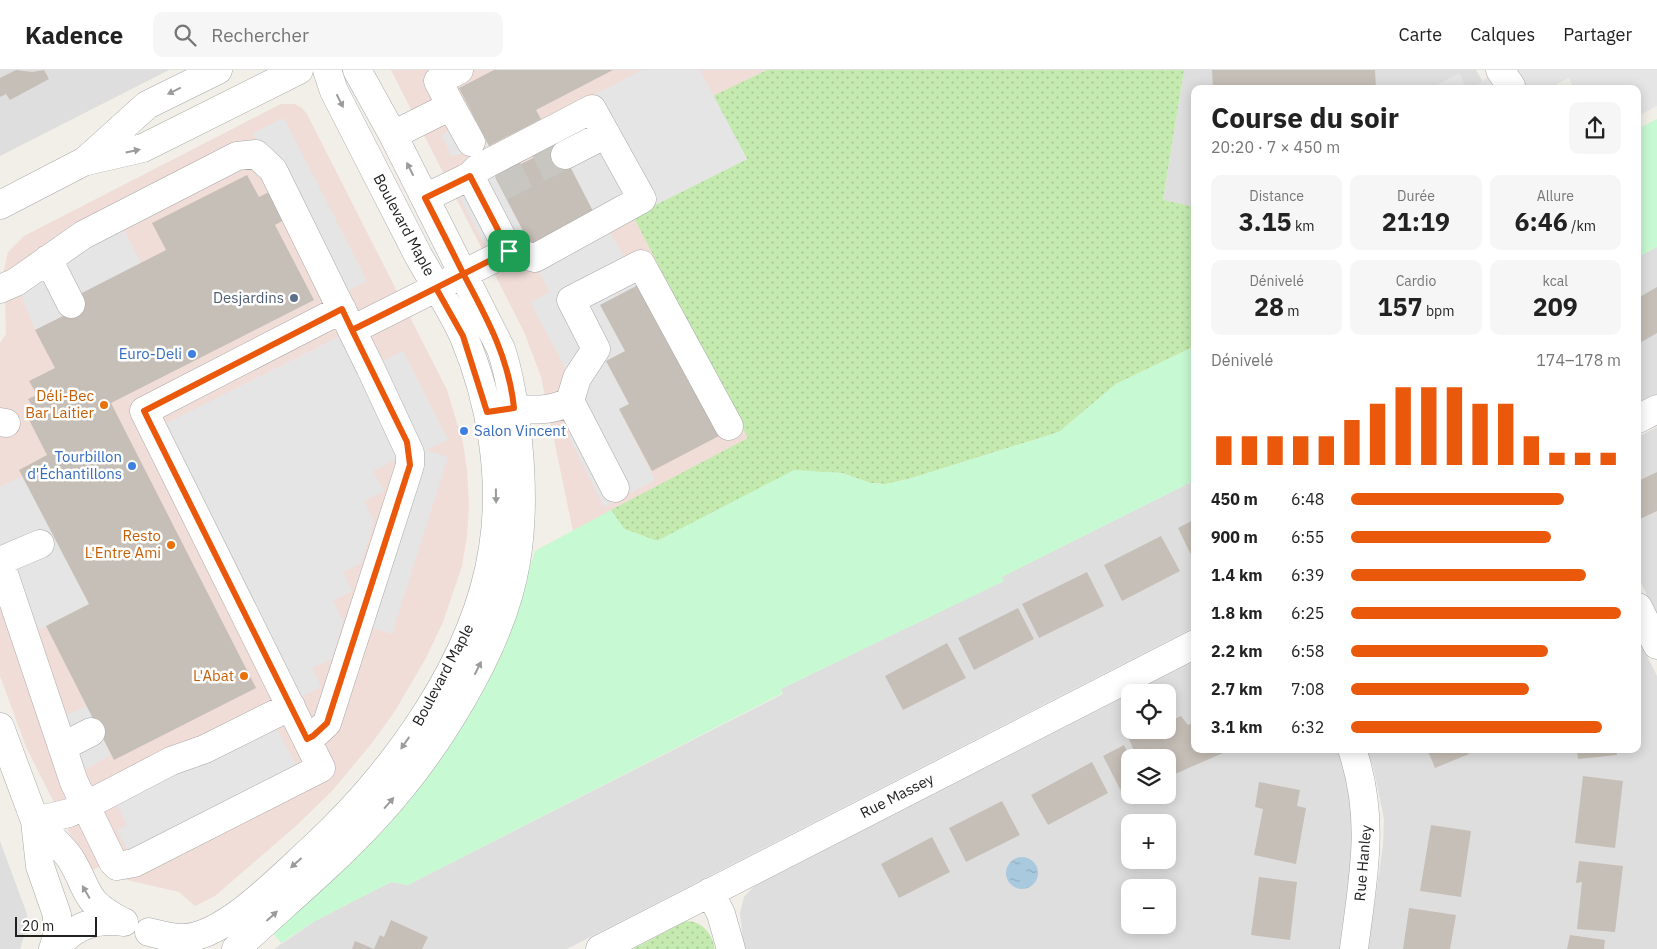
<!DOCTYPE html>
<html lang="fr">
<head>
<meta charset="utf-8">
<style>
	:root { --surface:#fff; --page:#f6f6f6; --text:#222; --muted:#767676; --line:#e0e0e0; --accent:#ea580c }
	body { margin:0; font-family:"IBM Plex Sans",sans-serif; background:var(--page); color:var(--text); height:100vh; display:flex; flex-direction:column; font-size:19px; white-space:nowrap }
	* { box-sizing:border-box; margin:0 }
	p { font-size:16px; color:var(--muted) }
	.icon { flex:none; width:28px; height:28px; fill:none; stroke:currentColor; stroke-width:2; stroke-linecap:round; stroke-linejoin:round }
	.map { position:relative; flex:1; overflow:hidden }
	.panel { position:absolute; left:1191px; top:15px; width:450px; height:668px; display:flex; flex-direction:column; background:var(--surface); border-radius:10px; box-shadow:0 2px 12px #0003 }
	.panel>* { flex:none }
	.fabs { position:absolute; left:1121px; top:614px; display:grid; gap:10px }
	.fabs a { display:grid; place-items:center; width:55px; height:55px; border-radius:10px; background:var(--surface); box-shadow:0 2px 12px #0003; font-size:25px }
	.scale { position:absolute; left:15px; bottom:12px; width:82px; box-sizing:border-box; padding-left:5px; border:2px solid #212121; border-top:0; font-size:14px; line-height:18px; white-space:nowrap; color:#212121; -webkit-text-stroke:4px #fff; paint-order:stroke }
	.pin { position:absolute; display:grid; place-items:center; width:42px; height:42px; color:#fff; margin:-21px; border-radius:10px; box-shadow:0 2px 8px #0006 }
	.round { display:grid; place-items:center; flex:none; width:52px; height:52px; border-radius:10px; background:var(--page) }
	.headline { display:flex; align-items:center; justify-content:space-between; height:85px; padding:0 20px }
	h1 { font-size:28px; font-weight:800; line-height:38px }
	.figures { display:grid; grid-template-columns:repeat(3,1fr); gap:8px; height:85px; padding:5px 20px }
	.figures div { display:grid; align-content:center; border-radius:10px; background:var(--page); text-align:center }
	.figures b { font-size:25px; font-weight:800 }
	.figures small { font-size:14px; font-weight:400 }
	.figures p { font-size:14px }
	.chart { height:140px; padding:10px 20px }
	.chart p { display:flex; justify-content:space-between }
	.chart svg { width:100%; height:90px; margin-top:5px; stroke:var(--accent); stroke-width:6 }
	ul { padding:0 20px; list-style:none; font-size:16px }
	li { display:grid; grid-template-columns:80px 60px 1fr; align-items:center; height:38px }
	li i { height:12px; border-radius:6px; background:var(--accent) }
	header { display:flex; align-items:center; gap:30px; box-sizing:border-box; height:70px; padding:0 25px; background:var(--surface); border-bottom:1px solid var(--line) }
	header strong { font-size:24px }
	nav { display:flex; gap:28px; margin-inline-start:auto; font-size:18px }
	.search { width:350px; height:45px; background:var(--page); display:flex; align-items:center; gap:12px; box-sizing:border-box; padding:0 18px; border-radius:10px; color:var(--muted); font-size:19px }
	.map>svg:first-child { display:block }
	.residential { fill:#dfdede; fill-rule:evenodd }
	.commercial { fill:#f1ddd8 }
	.grass { fill:url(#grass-dots) }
	.park { fill:#c7f9d2 }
	.parking { fill:#e5e5e5 }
	.water { fill:url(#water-ripples) }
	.building { fill:#c6bfb7 }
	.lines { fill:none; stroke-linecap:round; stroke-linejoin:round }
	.minor-tunnel { stroke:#c7c6c0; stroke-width:28; stroke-dasharray:28 14; stroke-linecap:butt }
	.minor-casing { stroke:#a8a8a8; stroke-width:29 }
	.minor { stroke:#fff; stroke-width:28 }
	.oneway { fill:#9b9b9b }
	.route-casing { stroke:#fff; stroke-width:10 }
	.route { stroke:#ea580c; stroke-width:6 }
	.service-dot { fill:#5c6f8a; stroke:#fff; stroke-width:2 }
	.shop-dot { fill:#3f7fe0; stroke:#fff; stroke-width:2 }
	.food-dot { fill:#e8710a; stroke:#fff; stroke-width:2 }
	.labels { text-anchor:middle; stroke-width:5; stroke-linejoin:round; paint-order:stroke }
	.street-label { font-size:15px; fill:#212121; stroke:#fff }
	.service-label { font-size:15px; fill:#4e5e75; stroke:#fff; text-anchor:end }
	.shop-label { font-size:15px; fill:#366cbe; stroke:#fff; text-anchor:end }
	.food-label { font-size:15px; fill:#c56008; stroke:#fff; text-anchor:end }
</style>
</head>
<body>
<header>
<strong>Kadence</strong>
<div class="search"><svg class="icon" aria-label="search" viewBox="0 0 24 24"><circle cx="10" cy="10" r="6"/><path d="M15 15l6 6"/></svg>Rechercher</div>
<nav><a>Carte</a><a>Calques</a><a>Partager</a></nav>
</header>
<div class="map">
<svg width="1657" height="879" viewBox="0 0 1657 879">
	<defs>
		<pattern id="grass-dots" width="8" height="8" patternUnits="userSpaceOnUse" patternTransform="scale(1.25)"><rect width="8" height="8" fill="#c4eaaf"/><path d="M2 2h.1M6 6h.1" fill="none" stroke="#a8c896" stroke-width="1.8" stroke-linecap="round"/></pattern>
		<pattern id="water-ripples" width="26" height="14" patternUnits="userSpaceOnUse" patternTransform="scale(1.25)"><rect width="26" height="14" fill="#a9cade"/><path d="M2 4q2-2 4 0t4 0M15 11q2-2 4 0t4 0" fill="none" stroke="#91adbe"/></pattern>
	</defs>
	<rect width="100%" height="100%" fill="#f1efe8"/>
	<path class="residential" d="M0,0h169l-169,86z
		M1184,0h292l11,19h-292v118l-32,-6z
		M1657,177v147l-19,10v-147z
		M1657,357v188l-19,-38v-140z
		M1195,410v147l-628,322h-293l41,-28 76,-39 17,3 375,-191 -2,-5 222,-108 -2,-4z
		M1638,568l19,38v273h-289l15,-104 1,-26 -11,-53 -7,-17h272z
		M1195,591v88h143l13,41 3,53 -14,106h-596l-4,-36 4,-16 10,-11 376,-192v36h38v-38h-35zM1130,688h38v37h-38zM1130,752h38v38h-38zM1130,818h38v37h-38z
		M0,771l27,73v12l-7,23h-20z"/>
	<path class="commercial" d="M391,0h376l-20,10 -114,136 116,222 -176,93 -32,-154 -16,-43z
		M281,34h14l7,4 5,6 140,276 16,53 4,27 2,36 -2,30 -5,30 -19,56 -17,36 -31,53 -23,32 -40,48 -36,35 -81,70 -20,10 -16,-14 -65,-15 -13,-11 -12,6 -63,-125 -26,-71v-333l6,-9 -2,-64 4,-18 16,-16z"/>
	<path class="grass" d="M767,0h417l-21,130 32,7v139l-79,38 -57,48 -147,46 -26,6 -16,-1 -28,-10 -48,-2 -137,70 -33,-12 -13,-19 137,-72 -115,-222 114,-57 -34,-63z
		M686,851c17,0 26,13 29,28h-82z"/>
	<path class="park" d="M1657,49v128l-19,10v-128z
		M1195,276v134l-193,97 2,4 -223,108 2,4 -375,192 -17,-3 -76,39 -34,22 -8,-10 114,-107 35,-43 98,-182 15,-50 76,-41 13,19 33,12 137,-71 48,3 28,10 16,1 26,-6 147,-46 57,-48z"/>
	<path class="parking" d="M642,0h58l47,89 -114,57 -37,1 -51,-97z
		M1496,0h161v36l-19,10v-27h-64l-5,-11 -21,11h-75z
		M1459,3l8,16h-38z
		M472,45l17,31 -15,10 -9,-4 -13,5 -10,-21 17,-15z
		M284,48l83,163 -31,15 -83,-163z
		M470,106l25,1 34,66 -37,16 -39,-75z
		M117,146l24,47 -62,45 -44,22 -19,-48z
		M609,161l31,53 -39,21 24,46 -19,10 23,43 -10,6 36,70 -51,27 -34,-68v-38l-4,-32 -36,-67 20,-10 -12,-22z
		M352,260l18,37 33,-16 45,89 -22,10 22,7 -56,177 -33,-10 50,-159 -16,-4 -20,10 11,20 -20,10 10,20 -6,20 -7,22 -18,9 9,19 -19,10 10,20 -11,38 -20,9 9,19 -32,16 -136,-273z
		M23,406l66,128 -64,33 -25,-75v-75z
		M87,636l24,49 -39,22 -19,-56z
		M270,646l39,74 -168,85 -24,-45 10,-5 -16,-32z"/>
	<path class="water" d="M1006 803a16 16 0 1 1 32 0a16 16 0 1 1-32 0Z"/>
	<path class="building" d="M16,0l16,2 12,-2 5,9 -39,21 -4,-6 -6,3v-19z
		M494,0h119l-77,40 5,9 -52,27 -30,-58z
		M1212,0h163l1,19h-163z
		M559,75l37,72 -63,33 -38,-73z
		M247,105l12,22 12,-6 15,28 -11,6 39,75 -203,103 145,285 -142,72 -68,-134 43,-22 -70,-134 28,-15 -21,-41 8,-4 -6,-11 9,-4 -8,-14 26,-13 -20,-38 44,-22 -5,-11 92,-47 -14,-27z
		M640,214l79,152 -67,35 -33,-62 10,-5 -23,-43 19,-10 -25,-46z
		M1657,217v46l-19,11v-46z
		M1657,402v39l-19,9v-39z
		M1195,449v44l-17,-35z
		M1161,466l19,35 -58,30 -18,-36z
		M1087,502l17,34 -65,32 -17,-34z
		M1018,538l16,31 -60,31 -16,-32z
		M947,573l19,35 -63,32 -18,-34z
		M1181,646l7,9 7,-3v27h27l1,4 -55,24v-19h-31l-8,-19 20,-9h19v-8z
		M1124,675l6,12v27l-10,5 -17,-33z
		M1427,679h39l3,5 -34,14z
		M1577,679h39l1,6 -39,4z
		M1092,692l16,31 -60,32 -17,-30z
		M1583,706l40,5 -8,67 -40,-5z
		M1259,712l41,8 -3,16 9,2 -10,56 -42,-9 9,-46 -8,-2z
		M1002,731l18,34 -54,27 -17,-34z
		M1431,755l40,6 -10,66 -41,-6z
		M932,767l18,35 -51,26 -18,-34z
		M1579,791l44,5 -8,66 -38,-3 5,-47 -6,1z
		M1259,807l38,5 -7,58 -39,-5z
		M1409,838l47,7 -6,34h-47z
		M391,850l37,17 -6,12h-70l3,-8 19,8 6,-14 4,2z
		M1570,865l35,5 -1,9h-37z"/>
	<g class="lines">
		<path class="minor-tunnel" d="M501,117l64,-32"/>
		<g class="minor-casing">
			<path id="minor" d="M1500,0l11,16
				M451,36l20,36
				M393,65l58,-29 -13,-25 21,-11
				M565,85l41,-21
				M87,91l56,-13 156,-78
				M470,106l7,-7 115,-60 50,90 -107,59 -26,-7
				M0,135l85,-44 62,-56 71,-35
				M48,189l23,45
				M0,219l16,-7 67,-47 154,-79 19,-2 17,16 97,197 40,86v12l-6,19 -77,239 -14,13 -6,3
				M352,260l157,-79 -39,-75 -45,22
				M570,331l45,87
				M498,340c25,-3 49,5 72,-9l7,-23 19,-29 -25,-49 70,-36 88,162
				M1638,349l19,-10
				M0,352l6,1
				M0,491l40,-17
				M0,492l74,220 39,80 4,4 17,-3 187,-95 -177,-357 198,-102
				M1638,537l19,38
				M0,657l35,94 5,45 17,49v22l-4,12
				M62,677l29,-15
				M1352,679c24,71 11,128 2,200
				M35,751l34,-8 16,-7 86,-45 34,-12 86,-43
				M35,751c11,12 26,24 35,37 21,34 11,42 53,64
				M710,822l11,22 10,35
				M149,862c12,3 24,7 36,6 42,-3 97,-62 127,-89 82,-76 164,-188 181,-301 11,-69 -2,-147 -29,-211 -13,-29 -31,-55 -46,-82 -28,-55 -56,-109 -84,-164l-7,-21
				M56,879c16,-23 41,-31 68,-27
				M236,879c47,-44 97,-85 140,-132 59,-64 126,-169 140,-255 7,-41 6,-80 2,-121 -3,-31 -7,-62 -17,-92l-108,-214 -36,-65
				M600,879l595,-305"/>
		</g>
		<use href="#minor" class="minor"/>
	</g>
	<defs><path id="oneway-solid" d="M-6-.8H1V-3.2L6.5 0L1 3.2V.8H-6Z" transform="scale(1.25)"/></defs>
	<g class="oneway">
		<use href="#oneway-solid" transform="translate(174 21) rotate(154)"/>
		<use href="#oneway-solid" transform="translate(340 31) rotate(63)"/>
		<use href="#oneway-solid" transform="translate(133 81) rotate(-12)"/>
		<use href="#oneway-solid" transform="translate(410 99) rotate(-117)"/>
		<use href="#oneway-solid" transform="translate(496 426) rotate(89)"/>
		<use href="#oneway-solid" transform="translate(478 598) rotate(-63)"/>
		<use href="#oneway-solid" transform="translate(405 673) rotate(125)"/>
		<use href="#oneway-solid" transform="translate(389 733) rotate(-49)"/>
		<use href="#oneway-solid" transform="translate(296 793) rotate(138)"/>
		<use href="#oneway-solid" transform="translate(86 822) rotate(-120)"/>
		<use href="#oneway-solid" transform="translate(272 846) rotate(-42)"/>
	</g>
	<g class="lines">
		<g class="route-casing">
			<path id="route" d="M509,181c-52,26 -104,53 -157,79l-10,-21 -198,102 163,328 6,-3 14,-13 83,-258 -3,-23 -55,-112 84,-42 27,48 24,76 27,-4c-5,-49 -26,-88 -49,-131 -13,-26 -26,-52 -40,-79l45,-22 39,75"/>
		</g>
		<use href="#route" class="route"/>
	</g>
	<circle class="service-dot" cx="294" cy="228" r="5"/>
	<g class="shop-dot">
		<circle cx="192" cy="284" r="5"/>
		<circle cx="464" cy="361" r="5"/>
		<circle cx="132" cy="396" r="5"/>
	</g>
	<g class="food-dot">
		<circle cx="104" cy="335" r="5"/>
		<circle cx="171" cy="475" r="5"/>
		<circle cx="244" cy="606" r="5"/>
	</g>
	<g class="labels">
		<g class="street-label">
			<text transform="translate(404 155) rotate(62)" y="5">Boulevard Maple</text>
			<text transform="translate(443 605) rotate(-62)" y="5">Boulevard Maple</text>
			<text transform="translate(897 726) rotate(-27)" y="5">Rue Massey</text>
			<text transform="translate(1363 793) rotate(-85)" y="5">Rue Hanley</text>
		</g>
		<g class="service-label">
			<text x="284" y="233">Desjardins</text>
		</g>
		<g class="shop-label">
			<text x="182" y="289">Euro-Deli</text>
			<text x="474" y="366" text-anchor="start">Salon Vincent</text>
			<text x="122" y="392">Tourbillon<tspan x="122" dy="17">d'Échantillons</tspan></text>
		</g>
		<g class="food-label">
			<text x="94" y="331">Déli-Bec<tspan x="94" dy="17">Bar Laitier</tspan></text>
			<text x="161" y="471">Resto<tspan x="161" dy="17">L'Entre Ami</tspan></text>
			<text x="234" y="611">L'Abat</text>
		</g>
	</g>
</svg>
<div class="fabs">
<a><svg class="icon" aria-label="locate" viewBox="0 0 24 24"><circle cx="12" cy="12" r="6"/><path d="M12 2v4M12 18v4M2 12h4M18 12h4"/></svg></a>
<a><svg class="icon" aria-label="layers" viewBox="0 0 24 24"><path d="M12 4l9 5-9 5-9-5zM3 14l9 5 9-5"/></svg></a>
<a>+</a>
<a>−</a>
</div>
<div class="scale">20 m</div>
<div class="pin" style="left:509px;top:181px;background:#1e9e55"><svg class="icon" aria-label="arrive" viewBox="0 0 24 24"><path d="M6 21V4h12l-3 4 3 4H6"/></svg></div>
<section class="panel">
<div class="headline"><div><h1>Course du soir</h1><p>20:20 · 7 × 450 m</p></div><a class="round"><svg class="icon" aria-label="share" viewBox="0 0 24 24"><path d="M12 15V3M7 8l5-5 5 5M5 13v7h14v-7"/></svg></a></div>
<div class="figures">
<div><p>Distance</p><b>3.15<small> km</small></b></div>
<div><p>Durée</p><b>21:19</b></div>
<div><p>Allure</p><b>6:46<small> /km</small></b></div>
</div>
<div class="figures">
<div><p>Dénivelé</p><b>28<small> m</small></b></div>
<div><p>Cardio</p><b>157<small> bpm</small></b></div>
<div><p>kcal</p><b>209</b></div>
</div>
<div class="chart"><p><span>Dénivelé</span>174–178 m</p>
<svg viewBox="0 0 160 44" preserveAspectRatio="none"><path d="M5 44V30M15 44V30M25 44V30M35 44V30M45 44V30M55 44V22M65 44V14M75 44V6M85 44V6M95 44V6M105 44V14M115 44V14M125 44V30M135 44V38M145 44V38M155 44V38"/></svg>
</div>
<ul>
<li><b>450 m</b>6:48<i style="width:79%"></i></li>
<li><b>900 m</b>6:55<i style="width:74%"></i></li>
<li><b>1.4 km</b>6:39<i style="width:87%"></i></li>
<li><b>1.8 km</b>6:25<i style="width:100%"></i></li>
<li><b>2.2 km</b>6:58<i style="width:73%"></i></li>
<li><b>2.7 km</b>7:08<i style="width:66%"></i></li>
<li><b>3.1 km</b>6:32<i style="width:93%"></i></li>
</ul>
</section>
</div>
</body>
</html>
